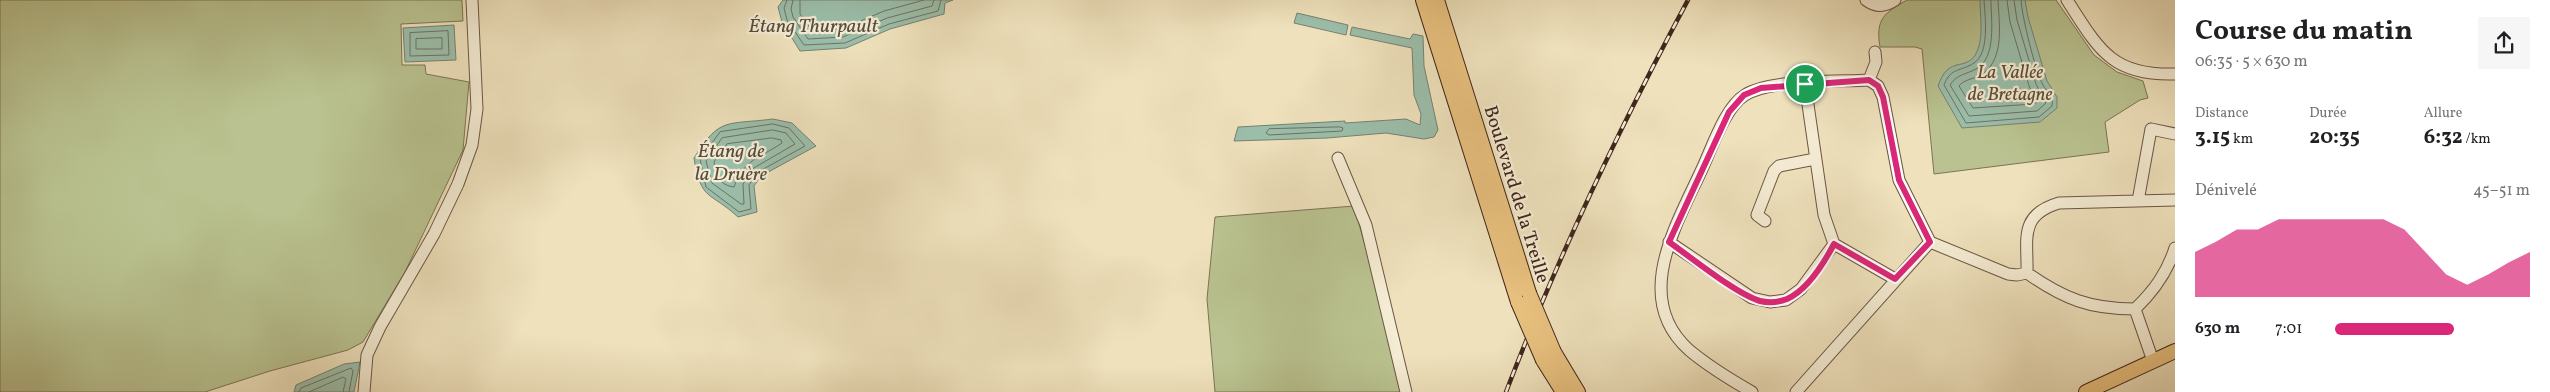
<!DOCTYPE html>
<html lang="fr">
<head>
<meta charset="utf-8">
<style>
	:root { --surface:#fff; --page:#f6f6f6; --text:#202124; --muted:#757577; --accent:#db2777 }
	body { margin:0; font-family:Vollkorn,serif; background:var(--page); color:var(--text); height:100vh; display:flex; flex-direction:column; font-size:19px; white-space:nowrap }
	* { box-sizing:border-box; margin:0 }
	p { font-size:16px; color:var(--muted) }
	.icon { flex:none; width:28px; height:28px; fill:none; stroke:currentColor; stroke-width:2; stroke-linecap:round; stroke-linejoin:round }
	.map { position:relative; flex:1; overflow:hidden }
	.sheet { display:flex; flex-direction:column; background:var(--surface); width:375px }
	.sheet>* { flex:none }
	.pin { position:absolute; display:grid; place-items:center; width:42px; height:42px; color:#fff; margin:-21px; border:2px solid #fff; border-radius:50%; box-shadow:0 1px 5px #0007 }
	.round { display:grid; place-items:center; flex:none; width:52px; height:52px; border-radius:0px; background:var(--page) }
	.headline { display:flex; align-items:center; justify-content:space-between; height:85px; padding:0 20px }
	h1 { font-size:28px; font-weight:700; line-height:38px }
	.metrics { display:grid; grid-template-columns:repeat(3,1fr); gap:8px; height:85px; padding:5px 20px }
	.metrics div { display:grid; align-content:center }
	.metrics b { font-size:21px; font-weight:700 }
	.metrics small { font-size:14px; font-weight:400 }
	.metrics p { font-size:14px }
	.chart { height:140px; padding:10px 20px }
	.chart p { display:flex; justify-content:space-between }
	.chart svg { width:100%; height:90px; margin-top:5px; fill:var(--accent); opacity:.7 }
	ul { padding:0 20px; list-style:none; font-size:16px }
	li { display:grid; grid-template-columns:80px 60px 1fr; align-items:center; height:38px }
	li i { height:12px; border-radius:6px; background:var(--accent) }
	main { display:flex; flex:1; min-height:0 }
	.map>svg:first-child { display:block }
	.green { fill:#b9c290; stroke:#7c7456 }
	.water { fill:#9bbeaa; stroke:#778172 }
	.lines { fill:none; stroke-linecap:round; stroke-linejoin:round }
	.shore { stroke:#6e7264; stroke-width:1 }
	.minor-casing { stroke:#6c5545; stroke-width:13 }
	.major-casing { stroke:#40261d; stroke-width:16 }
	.minor { stroke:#f4ecd3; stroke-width:11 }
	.major { stroke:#e7c07e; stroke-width:14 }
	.rail-casing { stroke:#40261d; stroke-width:4.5 }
	.rail { stroke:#f4ecd3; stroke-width:2.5; stroke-dasharray:8; stroke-linecap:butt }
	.major-bridge-casing { stroke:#40261d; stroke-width:16; stroke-linecap:butt }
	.major-bridge { stroke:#e7c07e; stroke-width:14 }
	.route-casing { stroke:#fff; stroke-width:10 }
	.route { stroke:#db2777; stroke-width:6 }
	.labels { text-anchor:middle; stroke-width:4.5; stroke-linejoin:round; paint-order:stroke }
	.park-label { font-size:19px; font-style:italic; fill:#5e4d3a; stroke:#f4ecd3 }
	.street-label { font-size:19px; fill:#40261d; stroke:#f4ecd3 }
	.water-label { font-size:20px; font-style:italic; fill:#574c40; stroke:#f4ecd3 }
</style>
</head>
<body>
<main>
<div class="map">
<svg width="2175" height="392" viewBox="0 0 2175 392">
	<rect width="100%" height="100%" fill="#eee1bc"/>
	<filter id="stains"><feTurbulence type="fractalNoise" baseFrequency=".004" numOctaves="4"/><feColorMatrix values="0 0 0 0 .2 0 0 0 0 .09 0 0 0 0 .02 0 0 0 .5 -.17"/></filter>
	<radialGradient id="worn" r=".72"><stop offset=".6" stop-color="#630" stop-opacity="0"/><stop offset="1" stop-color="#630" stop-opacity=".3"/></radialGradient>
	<path class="green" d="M0,0h462l1,21 -62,3 1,41h23l1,9 43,8 -6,68 -58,122 -42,70 -15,8 -78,21 -65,21h-205z
		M1907,0h149l38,55 23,17 26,9 5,17 -8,2 -35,22 4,30 -175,22 -12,-125 -7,-2h-35c-5,-29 5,-34 27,-47z
		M1354,206l21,75 26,111h-186l-8,-93 8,-82z"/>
	<path class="water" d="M783,0h170l-8,3 -1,11 -54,15 -44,19 -46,3 -18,-29 -4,-15z
		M1980,0h45l3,17 19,64 10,16v11l-17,14 -78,6 -24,-42c10,-29 23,-16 35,-28 12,-14 7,-42 7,-58z
		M1297,13l51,12 -2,10 -52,-12z
		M454,25l2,35 -51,2 -2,-34z
		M1352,27l58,12 3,-5 10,2 1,30 14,64 -4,7 -10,2 -38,-6 -59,5 -93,3 4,-14 107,-6v2l61,-4 14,6 1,-11 -7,-19 -2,-47 -62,-13z
		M773,119l19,4 24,23 -55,30 -7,10 3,26 -19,5c-28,-26 -37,-15 -44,-59 26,-42 33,-33 79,-39z
		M360,362l-6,30h-60l2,-7 48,-21z"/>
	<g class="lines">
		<path class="shore" d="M787,0l-3,8 3,12 17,25 41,-2 44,-19 49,-13 3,-11
			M793,0l-2,9 2,8 15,22 35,-2 44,-19 45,-12 2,-6
			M800,0v14l12,17 30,-2 42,-18 40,-11
			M1984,0c1,16 6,53 -10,63 -14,9 -23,4 -30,22l22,38 73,-6 13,-11c2,-10 -5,-14 -9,-21 -8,-15 -21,-68 -22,-85
			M1991,0c0,19 6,58 -15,69 -11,6 -19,5 -26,16l19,31 68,-5 9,-8 -10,-19 -19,-64 -3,-20
			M1998,0c1,23 7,57 -15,74 -8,5 -19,5 -24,12l14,22 61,-4 3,-2 -8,-16 -19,-64 -3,-22
			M448,31l1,24 -39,1v-23z
			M442,38v11h-26v-10z
			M773,124l16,4 16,18 -47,26 -9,13 2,24 -12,3 -33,-25 -6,-28 20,-27z
			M1340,127l3,1 -1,3 -73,4 -3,-2 3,-4z
			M773,130l13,3 9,11 -43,25 -9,15 1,20h-3l-29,-21 -6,-22 16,-23z
			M772,138l9,2 1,3c-22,15 -38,16 -48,44 -15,-2 -18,-12 -20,-25l13,-18z
			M299,392l2,-4 50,-20 2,3 -4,21
			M309,392l34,-15 3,2 -3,13"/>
		<g class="minor-casing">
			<path id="minor" d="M1866,0c9,7 19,7 29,0
				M2067,0c31,48 44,76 108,74
				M1875,52l1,10 -7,18 9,6 5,11 16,83 31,62 78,32 9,1 10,-2
				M1805,84l19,131 10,29 61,35
				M1338,158l28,67 40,167
				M2138,201l13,-72 24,5
				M1765,221l-8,-6 17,-44 5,-5 36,-7
				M1669,242l83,56 18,4 16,-2 15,-11 33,-45
				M2135,309c19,-18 32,-36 40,-61
				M2153,361l-18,-52c-45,0 -71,-10 -108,-36 1,-33 -9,-58 32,-70l116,-3
				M364,392l3,-37 13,-28 54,-93 24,-50 14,-39 5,-36 -5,-109
				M1752,392c-21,-12 -44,-26 -63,-42 -58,-52 -12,-126 13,-181 10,-21 23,-62 43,-74 25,-16 93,-13 124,-15
				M1796,392l134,-150"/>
		</g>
		<g class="major-casing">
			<path id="major" d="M1423,0l95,302
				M1437,0l92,293
				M1554,352l24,40
				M1543,360l20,32
				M2086,392l89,-41"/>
		</g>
		<use href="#minor" class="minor"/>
		<use href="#major" class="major"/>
		<g class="rail-casing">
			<path id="rail" d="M1506,392c51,-134 114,-265 182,-392"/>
		</g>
		<use href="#rail" class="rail"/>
		<g class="major-bridge-casing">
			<path id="major-bridge" d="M1529,293l25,59
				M1518,302l25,58"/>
		</g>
		<use href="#major-bridge" class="major-bridge"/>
	</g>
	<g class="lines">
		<g class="route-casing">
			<path id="route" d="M1869,80l9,6 5,11 16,83 31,62 -35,37 -61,-35c-10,19 -27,46 -47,55 -8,3 -19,4 -27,2 -24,-7 -68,-43 -91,-59l60,-130 15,-17 17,-7z"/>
		</g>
		<use href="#route" class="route"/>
	</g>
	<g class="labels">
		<g class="park-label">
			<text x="2010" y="78">La Vallée<tspan x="2010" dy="22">de Bretagne</tspan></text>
		</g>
		<g class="street-label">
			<text transform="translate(1518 194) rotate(73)" y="7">Boulevard de la Treille</text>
		</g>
		<g class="water-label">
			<text x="813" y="32">Étang Thurpault</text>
			<text x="731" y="157">Étang de<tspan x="731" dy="23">la Druère</tspan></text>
		</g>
	</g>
	<rect width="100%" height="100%" filter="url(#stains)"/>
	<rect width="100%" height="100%" fill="url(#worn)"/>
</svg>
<div class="pin" style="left:1805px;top:84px;background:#1e9e55"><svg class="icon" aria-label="arrive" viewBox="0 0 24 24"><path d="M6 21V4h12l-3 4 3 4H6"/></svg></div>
</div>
<section class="sheet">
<div class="headline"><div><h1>Course du matin</h1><p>06:35 · 5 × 630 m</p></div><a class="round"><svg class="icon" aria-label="share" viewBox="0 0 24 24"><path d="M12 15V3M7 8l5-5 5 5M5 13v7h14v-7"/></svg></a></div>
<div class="metrics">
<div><p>Distance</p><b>3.15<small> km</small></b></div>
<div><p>Durée</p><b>20:35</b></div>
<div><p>Allure</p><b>6:32<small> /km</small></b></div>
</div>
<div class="chart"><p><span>Dénivelé</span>45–51 m</p>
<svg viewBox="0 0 160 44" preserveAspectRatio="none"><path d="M0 44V22L10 17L20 11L30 11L40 6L50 6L60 6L70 6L80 6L90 6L100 11L110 22L120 33L130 38L140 33L150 27L160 22V44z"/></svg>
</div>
<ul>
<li><b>630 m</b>7:01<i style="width:61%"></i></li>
</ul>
</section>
</main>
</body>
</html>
